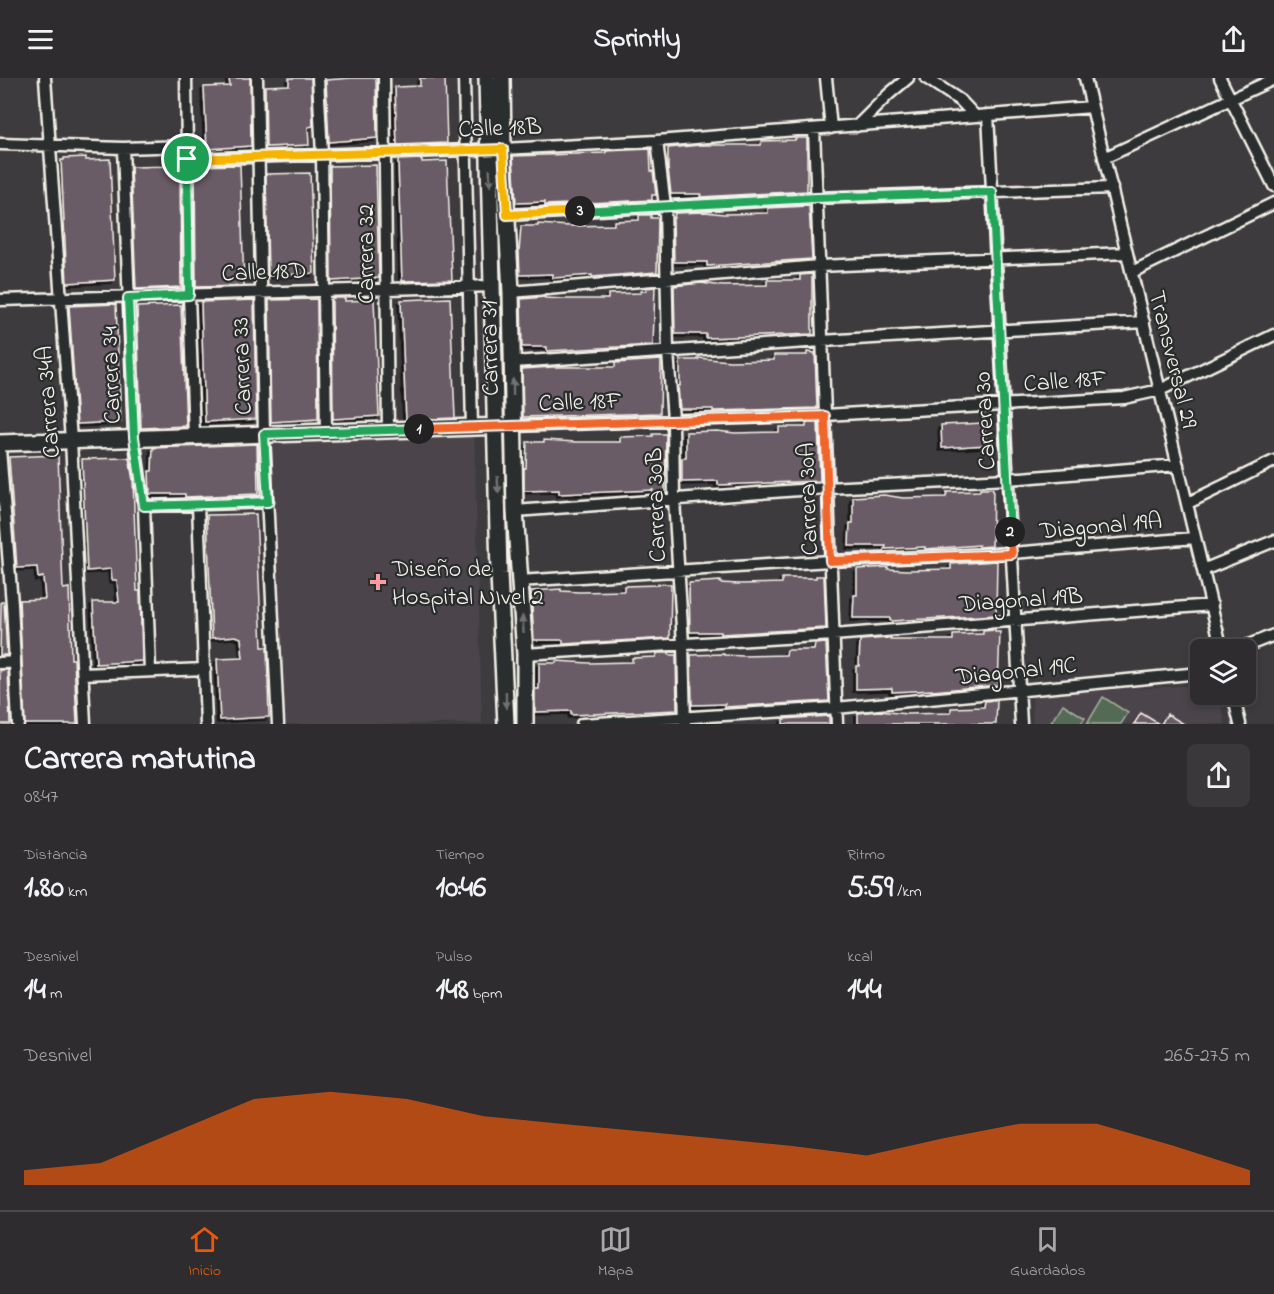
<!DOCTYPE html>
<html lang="es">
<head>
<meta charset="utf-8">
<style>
	:root { --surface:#2e2c2f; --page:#3a383b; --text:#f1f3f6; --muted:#a7a7aa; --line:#49484b; --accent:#ea580c }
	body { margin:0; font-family:"Indie Flower",sans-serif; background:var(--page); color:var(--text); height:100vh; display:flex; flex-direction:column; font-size:22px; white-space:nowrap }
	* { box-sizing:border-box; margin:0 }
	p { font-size:20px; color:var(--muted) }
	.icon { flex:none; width:33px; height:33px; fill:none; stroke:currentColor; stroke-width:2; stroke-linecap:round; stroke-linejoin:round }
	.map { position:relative; height:646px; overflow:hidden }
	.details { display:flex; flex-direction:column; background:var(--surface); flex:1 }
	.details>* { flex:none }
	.buttons { position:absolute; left:1190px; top:561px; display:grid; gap:12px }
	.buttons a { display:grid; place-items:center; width:66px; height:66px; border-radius:9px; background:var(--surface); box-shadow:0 3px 9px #0003,0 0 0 2px var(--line); font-size:30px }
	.pin { position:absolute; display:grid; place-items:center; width:51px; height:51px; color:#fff; margin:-26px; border:3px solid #fff; border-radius:50%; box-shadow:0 2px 6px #0007 }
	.km { position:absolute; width:30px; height:30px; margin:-15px; border-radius:50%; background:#222; color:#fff; font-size:16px; line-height:30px; text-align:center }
	.round { display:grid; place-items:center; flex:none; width:63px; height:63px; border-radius:9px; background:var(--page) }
	.overview { display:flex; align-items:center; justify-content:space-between; height:102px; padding:0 24px }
	h1 { font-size:33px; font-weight:700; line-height:45px }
	.metrics { display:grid; grid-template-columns:repeat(3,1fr); gap:9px; height:102px; padding:6px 24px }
	.metrics div { display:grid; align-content:center }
	.metrics b { font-size:30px; font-weight:700 }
	.metrics small { font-size:16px; font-weight:400 }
	.metrics p { font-size:16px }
	.chart { height:168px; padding:12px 24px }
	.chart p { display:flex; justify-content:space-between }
	.chart svg { width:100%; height:108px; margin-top:6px; fill:var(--accent); opacity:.7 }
	header { display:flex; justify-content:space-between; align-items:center; height:78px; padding:0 24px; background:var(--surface); font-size:27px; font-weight:700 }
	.tabs { display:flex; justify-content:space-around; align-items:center; height:84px; border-top:2px solid var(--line); background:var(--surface); font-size:16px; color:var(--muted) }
	.tabs a { display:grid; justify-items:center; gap:3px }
	.tabs .on { color:var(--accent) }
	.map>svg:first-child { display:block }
	.built { fill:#4c454b }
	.green { fill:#556a54; stroke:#a4ae9e; stroke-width:1.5 }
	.building { fill:#6b5b66; stroke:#f4f1e8; stroke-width:1.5; filter:url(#shadow) }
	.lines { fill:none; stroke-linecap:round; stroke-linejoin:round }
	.street-casing { stroke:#f4f1e8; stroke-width:15 }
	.secondary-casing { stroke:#f4f1e8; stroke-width:20 }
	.street { stroke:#2a2d2e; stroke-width:10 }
	.secondary { stroke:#2a2d2e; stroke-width:15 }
	.oneway { fill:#71726f }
	.split-1-casing { stroke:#fff; stroke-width:12 }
	.split-2-casing { stroke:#fff; stroke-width:12 }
	.split-3-casing { stroke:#fff; stroke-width:12 }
	.split-4-casing { stroke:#fff; stroke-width:12 }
	.split-1 { stroke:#22a559; stroke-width:8 }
	.split-2 { stroke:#f0652b; stroke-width:8 }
	.split-3 { stroke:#22a559; stroke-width:8 }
	.split-4 { stroke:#f5b400; stroke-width:8 }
	.poi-dot { fill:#ff9aa2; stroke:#2a2d2e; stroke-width:2 }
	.labels { text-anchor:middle; stroke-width:4.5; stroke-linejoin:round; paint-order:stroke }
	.street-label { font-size:24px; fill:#f4f1e8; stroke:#2a2d2e }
	.poi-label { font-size:24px; fill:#f4f1e8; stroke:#2a2d2e; text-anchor:start }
</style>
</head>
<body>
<header><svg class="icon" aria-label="menu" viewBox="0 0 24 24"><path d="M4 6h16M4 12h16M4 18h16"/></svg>Sprintly<svg class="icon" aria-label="share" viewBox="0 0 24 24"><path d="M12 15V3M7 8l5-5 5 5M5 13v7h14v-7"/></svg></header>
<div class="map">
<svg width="1274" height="646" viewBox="0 0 1274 646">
	<defs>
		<filter id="shadow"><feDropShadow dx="-3" dy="3" stdDeviation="0" flood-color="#0009"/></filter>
	</defs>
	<rect width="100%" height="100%" fill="#3e3b3f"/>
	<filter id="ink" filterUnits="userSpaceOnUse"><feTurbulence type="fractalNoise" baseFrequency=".0167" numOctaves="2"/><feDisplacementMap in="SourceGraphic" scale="12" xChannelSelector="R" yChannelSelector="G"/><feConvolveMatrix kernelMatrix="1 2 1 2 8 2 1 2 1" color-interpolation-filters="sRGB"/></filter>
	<g filter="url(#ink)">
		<path class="built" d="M474,352l8,294h-199l-11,-284z
			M1200,607v9l19,1 6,29h-192l-1,-30z"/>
		<path class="green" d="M1103,619l25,16 -7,11h-34z
			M1063,626l22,14 -4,6h-31z"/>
		<path class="building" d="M229,0h21l1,68 -44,3 -3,-62 26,-1z
			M289,0h22l2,48 -5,1 1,18 -43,2 -1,-61 24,-1z
			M352,0h24l1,60 -48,4 -3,-62z
			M420,0h25l2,65 -50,2 -2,-58 25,-1z
			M795,60h12v53l-107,6 1,-3h-30l-3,-26v-20l32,-3h61l1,-4 33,-1z
			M650,71l1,22h2l3,24h-4v5l-107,5v-3l-29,1 -3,-47 93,-3v-2z
			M86,79v3l24,-1 5,121 -48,3 -6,-123h3v-2z
			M422,81v3l25,-1 5,119 -50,1 -4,-119v-2z
			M240,87l4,121 -48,1 -1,-121z
			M376,87l3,113 -48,3 -1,-115z
			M177,88l3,1 1,120 -45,2 -5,-122z
			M310,95l4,100 -46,3 -2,-102z
			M809,128l3,53 -105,7v-4h-33l-1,-44h1l1,-5 30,-1 19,2 44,-1v-5z
			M639,137h12v3h7l-1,54 -65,5v-2l-39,3v-4l-33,1 -1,-23 2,-26h17v-2l32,2 44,-1v-4l25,-1z
			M812,196v60l-106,4v-4h-31l-1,-48 27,-3 22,3 44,-1v-5h33v-5z
			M655,209l-2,58 -106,6v-4h-25l-1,-48 24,-2v1l19,1h44v-5l33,-1v-2h5v-3z
			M332,220h13v3l29,-1 5,116 -46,3z
			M450,220l5,120 -49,2 -5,-120z
			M317,221l1,120 -47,3 -2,-122z
			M254,222l2,119 -51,3 -4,-120z
			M116,226l5,118 -44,2 -8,-118z
			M181,227l5,121 -45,2 -4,-121z
			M807,274l8,1 2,55 -104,3v-2h-33l-2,-23h2v-26h18v-2l32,3 44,-1v-5h33z
			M661,282l-1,53 -137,4 -1,-48 30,-2h63v-4z
			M806,345h12l2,58 -102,4v-4l-36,1v-24h4v-26l31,-1 18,2 44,-1v-5h27z
			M984,345l2,22 -44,3 -1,-23z
			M653,356h13l-1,58 -13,1 1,-3 -94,4v-4l-35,1v-23h2l1,-26h17v-2l32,2h44v-5l33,-1z
			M257,366l1,50 -73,3v-3h-35l-1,-23h3l1,-23z
			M58,377l5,134 6,-1 2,71h3l3,65h-52l-6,-124 26,-1 -2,-22 -5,1 -1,-11 -20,1 -8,-111z
			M129,380l4,22 4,111h3l2,70 -46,3 -3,-62h26l-2,-22h-5l-1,-11 -24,2 -5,-112z
			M980,411h13l-1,57 -13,1v-2l-54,4v-2l-40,2 1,-3h-37l1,-23h3v-26l31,-2 19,3 43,-1 1,-5 33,-1z
			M256,436l6,133h5l2,70 -49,3 -3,-61 26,-1 -2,-20 -5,-2 -24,2 -5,-123z
			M997,483l-1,54 -106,6v-3h-37l1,-23h3v-26l31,-2v2l19,1 44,-1v-5z
			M816,498h8l2,52 -105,6v-2h-31l-1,-49 31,-2v2l19,1 43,-1v-5h34z
			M658,506h13l-1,54 -107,6v-4h-29l-3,-49 30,-2v2l19,1 44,-1v-5l34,-1z
			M1,524h3l3,53h-7z
			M995,552v2h5l-2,53 -66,6v-1l-40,2v-4l-36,1v-23h3l1,-26 29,-2 1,2h63v-5l30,-1v-3z
			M826,565l3,58 -104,6 1,-3 -34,1 -1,-50 33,-1v1l19,1 43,-1 1,-5h27l1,-6z
			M657,575h12v2h7l1,55 -106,5v-4l-36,1v-23h4v-26h17v-2l33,2 43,-1v-4l24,-1z
			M0,592h8l2,54h-10z
			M997,622l-1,24h-138v-11l21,-2 28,3 44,-1v-5l33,-1 1,-6z
			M1141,635l18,11h-25z
			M1167,636l17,10h-23z
			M829,638v8h-46v-5z"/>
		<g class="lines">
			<g class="street-casing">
				<path id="street" d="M45,0l26,362 14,284
					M186,0l3,217 5,141
					M257,0l7,356 14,290
					M318,0l4,77 4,277
					M384,0l4,352
					M464,0l8,349
					M826,0l5,50
					M926,0l35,23 14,15
					M1085,0l137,572
					M1220,0l54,108
					M988,37l33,609
					M857,48l32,-32 19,-16
					M814,51l23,595
					M657,63l8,65 3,146 5,68 1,79 9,145 2,80
					M0,66l123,4 64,-2
					M123,70l11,289 10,69 6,165
					M1104,80l170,-79
					M187,81l316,-10 154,-8 435,-34
					M507,137l309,-17 296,-10
					M1132,194l142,-69
					M511,214l308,-26 308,-13
					M0,222l493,-14
					M513,284l309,-21 322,-19
					M514,348l311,-11 299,-17 36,-8 114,-55
					M0,371l12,155 6,120
					M1188,425l86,-42
					M198,426l8,220
					M144,428l124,-4
					M515,433l312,-23 181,-9 170,-14
					M1203,492l71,-29
					M519,503l311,-20 182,-8 183,-15
					M1236,572l38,-15
					M525,576l308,-19 379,-30
					M0,585l15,-1
					M83,596l122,-5
					M1233,616l7,30
					M582,646l254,-16 364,-35"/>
			</g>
			<g class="secondary-casing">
				<path id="secondary" d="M487,0l12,496 7,150
					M502,0l1,71 8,143 4,219 10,143v70
					M0,365l505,-17"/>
			</g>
			<use href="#street" class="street"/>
			<use href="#secondary" class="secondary"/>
		</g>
		<defs><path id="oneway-solid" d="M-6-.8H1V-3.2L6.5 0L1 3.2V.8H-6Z" transform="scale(1.5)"/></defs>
		<g class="oneway">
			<use href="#oneway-solid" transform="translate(490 100) rotate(88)"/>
			<use href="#oneway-solid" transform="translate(513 309) rotate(-91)"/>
			<use href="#oneway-solid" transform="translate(498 407) rotate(87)"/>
			<use href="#oneway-solid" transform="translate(523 546) rotate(-94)"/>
			<use href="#oneway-solid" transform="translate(506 622) rotate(89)"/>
		</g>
	</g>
	<g class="lines" filter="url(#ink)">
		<g class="split-1-casing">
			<path id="split-1" d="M187,81l2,136 -61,3 6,139 10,69 124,-4 -4,-68 155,-5"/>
		</g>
		<g class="split-2-casing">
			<path id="split-2" d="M419,351l406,-13 5,145 182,-7 -2,-22"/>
		</g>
		<g class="split-3-casing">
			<path id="split-3" d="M580,133l236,-13 176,-6 18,340"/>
		</g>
		<g class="split-4-casing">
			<path id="split-4" d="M187,81l316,-10 4,66 73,-4"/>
		</g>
		<use href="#split-1" class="split-1"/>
		<use href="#split-2" class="split-2"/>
		<use href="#split-3" class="split-3"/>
		<use href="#split-4" class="split-4"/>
	</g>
	<path class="poi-dot" d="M375 495h6v6h6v6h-6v6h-6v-6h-6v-6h6z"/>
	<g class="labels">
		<g class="street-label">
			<text transform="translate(500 49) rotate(-2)" y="8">Calle 18B</text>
			<text transform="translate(365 176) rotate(-90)" y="8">Carrera 32</text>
			<text transform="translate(264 193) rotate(-2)" y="8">Calle 18D</text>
			<text transform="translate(489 270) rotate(-91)" y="8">Carrera 31</text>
			<text transform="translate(1174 281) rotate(76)" y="8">Transversal 29</text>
			<text transform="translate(241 288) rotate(-92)" y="8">Carrera 33</text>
			<text transform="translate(110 297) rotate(-92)" y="8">Carrera 34</text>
			<text transform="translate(1065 302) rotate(-4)" y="8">Calle 18F</text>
			<text transform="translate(580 323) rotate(-2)" y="8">Calle 18F</text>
			<text transform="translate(47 324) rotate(-94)" y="8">Carrera 34A</text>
			<text transform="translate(984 343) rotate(-93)" y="8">Carrera 30</text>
			<text transform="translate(807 421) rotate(-92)" y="8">Carrera 30A</text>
			<text transform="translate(655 427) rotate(-92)" y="8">Carrera 30B</text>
			<text transform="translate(1101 447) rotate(-5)" y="8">Diagonal 19A</text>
			<text transform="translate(1021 521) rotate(-4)" y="8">Diagonal 19B</text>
			<text transform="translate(1016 592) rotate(-6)" y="8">Diagonal 19C</text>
		</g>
		<g class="poi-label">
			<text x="392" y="498">Diseño de<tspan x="392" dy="28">Hospital NIvel 2</tspan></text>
		</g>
	</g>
</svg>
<div class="buttons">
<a><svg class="icon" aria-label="layers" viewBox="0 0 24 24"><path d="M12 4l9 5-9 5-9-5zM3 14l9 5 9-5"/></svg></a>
</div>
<div class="pin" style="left:187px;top:81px;background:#1e9e55"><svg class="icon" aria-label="arrive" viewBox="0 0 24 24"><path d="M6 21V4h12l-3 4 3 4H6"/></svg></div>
<b class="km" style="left:419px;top:351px">1</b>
<b class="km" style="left:1010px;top:454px">2</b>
<b class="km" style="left:580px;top:133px">3</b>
</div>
<section class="details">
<div class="overview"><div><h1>Carrera matutina</h1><p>08:47</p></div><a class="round"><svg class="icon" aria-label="share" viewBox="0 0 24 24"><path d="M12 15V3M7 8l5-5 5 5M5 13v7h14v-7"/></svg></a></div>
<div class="metrics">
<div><p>Distancia</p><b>1.80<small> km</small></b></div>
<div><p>Tiempo</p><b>10:46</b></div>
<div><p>Ritmo</p><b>5:59<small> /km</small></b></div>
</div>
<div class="metrics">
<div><p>Desnivel</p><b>14<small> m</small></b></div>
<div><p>Pulso</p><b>148<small> bpm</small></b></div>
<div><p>kcal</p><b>144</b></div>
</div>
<div class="chart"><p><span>Desnivel</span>265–275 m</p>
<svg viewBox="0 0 160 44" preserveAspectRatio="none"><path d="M0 44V38L10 35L20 22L30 9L40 6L50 9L60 16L70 19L80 22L90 25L100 28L110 32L120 25L130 19L140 19L150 28L160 38V44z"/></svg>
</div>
</section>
<nav class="tabs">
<a class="on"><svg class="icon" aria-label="home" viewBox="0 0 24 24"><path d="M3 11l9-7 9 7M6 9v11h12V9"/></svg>Inicio</a>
<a><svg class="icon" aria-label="map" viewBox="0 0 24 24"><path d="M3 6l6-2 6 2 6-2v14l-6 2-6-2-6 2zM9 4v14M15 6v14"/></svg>Mapa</a>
<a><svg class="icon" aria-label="saved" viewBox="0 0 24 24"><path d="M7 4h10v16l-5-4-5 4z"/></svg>Guardados</a>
</nav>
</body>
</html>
